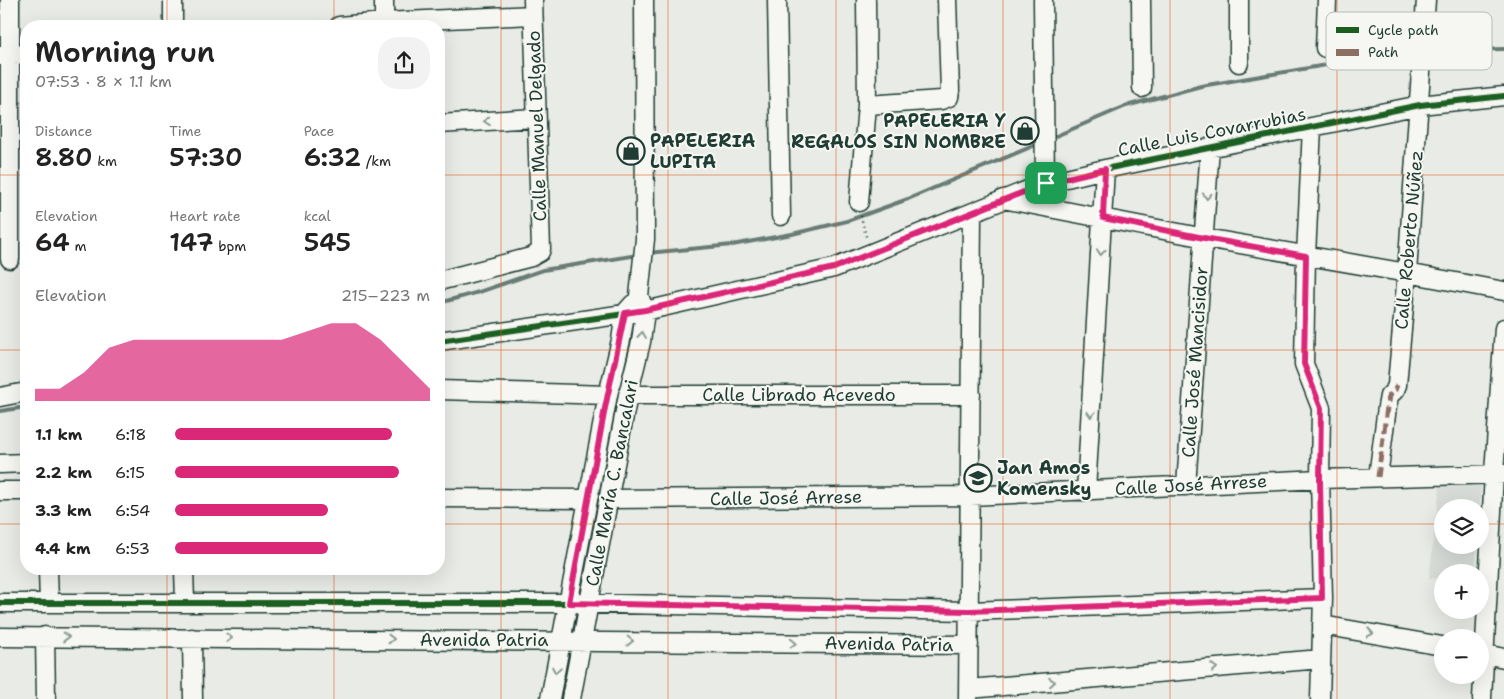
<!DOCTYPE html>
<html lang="en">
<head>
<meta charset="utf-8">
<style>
	:root { --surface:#fff; --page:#f2f2f2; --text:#222; --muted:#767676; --accent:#db2777 }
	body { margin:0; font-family:"Shantell Sans",sans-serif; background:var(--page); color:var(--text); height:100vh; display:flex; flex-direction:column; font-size:19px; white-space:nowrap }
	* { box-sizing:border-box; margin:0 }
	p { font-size:16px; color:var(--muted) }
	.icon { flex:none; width:28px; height:28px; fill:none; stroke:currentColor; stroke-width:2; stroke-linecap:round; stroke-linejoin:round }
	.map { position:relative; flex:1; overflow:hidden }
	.details { position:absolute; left:20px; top:20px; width:425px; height:555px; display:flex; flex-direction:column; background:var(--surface); border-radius:20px; box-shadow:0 5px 20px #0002 }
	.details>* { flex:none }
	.buttons { position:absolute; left:1434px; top:499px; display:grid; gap:10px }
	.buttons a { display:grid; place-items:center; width:55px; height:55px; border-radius:50%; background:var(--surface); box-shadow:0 5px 20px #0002; font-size:25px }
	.pin { position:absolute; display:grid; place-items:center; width:42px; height:42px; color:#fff; margin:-21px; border-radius:10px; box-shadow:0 2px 8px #0006 }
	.round { display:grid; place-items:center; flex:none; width:52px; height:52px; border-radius:20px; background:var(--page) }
	.head { display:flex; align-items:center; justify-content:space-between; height:85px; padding:0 15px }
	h1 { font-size:28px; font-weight:600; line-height:38px }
	.metrics { display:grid; grid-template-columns:repeat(3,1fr); gap:8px; height:85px; padding:5px 15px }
	.metrics div { display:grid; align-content:center }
	.metrics b { font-size:25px; font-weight:600 }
	.metrics small { font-size:14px; font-weight:400 }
	.metrics p { font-size:14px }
	.chart { height:140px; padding:10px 15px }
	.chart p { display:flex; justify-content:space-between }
	.chart svg { width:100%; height:90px; margin-top:5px; fill:var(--accent); opacity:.7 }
	ul { padding:0 15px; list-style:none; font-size:16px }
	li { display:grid; grid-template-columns:80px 60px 1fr; align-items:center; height:38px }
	li i { height:12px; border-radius:6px; background:var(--accent) }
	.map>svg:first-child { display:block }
	.built { fill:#d8dcd8 }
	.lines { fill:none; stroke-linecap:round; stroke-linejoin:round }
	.stream { stroke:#687c75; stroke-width:4 }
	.minor-casing { stroke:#1f3d34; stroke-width:21 }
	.path { stroke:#1f3d34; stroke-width:2.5; stroke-dasharray:1 4; stroke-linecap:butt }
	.minor { stroke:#f6f6f2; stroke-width:18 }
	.quiet { stroke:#8d6e63; stroke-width:5; stroke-dasharray:10 5; stroke-linecap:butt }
	.cycleway-casing { stroke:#f6f6f2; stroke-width:9 }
	.cycleway { stroke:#1b5e20; stroke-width:6 }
	.oneway { stroke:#8a9a93 }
	.route-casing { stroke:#fff; stroke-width:10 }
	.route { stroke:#db2777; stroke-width:6 }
	.grid { fill:none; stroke:#de580e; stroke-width:1; stroke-opacity:0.55 }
	.labels { text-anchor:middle; stroke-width:4; stroke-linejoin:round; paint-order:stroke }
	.poi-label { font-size:18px; font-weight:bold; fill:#1f3d34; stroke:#f6f6f2; text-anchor:start }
	.street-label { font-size:18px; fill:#1f3d34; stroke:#f6f6f2 }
	.key { fill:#f6f6f2; stroke:#b6beb9; stroke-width:1 }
	.key-label { font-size:14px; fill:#1f3d34 }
</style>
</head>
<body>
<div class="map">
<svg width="1504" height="699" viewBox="0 0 1504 699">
	<rect width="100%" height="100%" fill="#e9ebe7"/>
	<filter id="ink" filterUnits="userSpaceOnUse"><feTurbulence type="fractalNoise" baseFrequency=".02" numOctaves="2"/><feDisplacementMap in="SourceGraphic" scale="10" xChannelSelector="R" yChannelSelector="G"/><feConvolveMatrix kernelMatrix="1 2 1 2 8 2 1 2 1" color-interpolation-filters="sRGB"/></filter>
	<g filter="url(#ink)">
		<path class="built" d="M1440,486h41l-1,21 -38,1v37h35l-2,27h-33v7l-13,-1z"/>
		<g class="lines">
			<path class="stream" d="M1426,51l78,-2
				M1049,139l77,-33 75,-20 197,-33 19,-2
				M647,253l85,-8 60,-11 55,-13 61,-22 132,-56
				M439,303l40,-11 64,-22 95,-15
				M0,411l26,-4"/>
			<g class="minor-casing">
				<path id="minor" d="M10,0v259
					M173,0v26
					M384,0v26
					M777,0l4,216
					M1043,0l2,183
					M1141,0l1,88
					M1239,0v63
					M339,26l45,-4 149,-7
					M1325,48l2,-48
					M0,56l26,-2
					M867,105l74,-5 8,-3 1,-6 -3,-91
					M439,124l97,-6
					M1312,127l-6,129 -2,108 17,44 -1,71 3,119 -3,101
					M1003,199l202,39 202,35 97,18
					M859,202l8,-97 -1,-105
					M439,281l92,-24 9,-5 1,-3 -8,-249
					M439,341l206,-30 189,-43 211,-85 60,-14 315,-64 84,-9
					M439,390l169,5
					M628,395h343
					M0,397l26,-5
					M0,464l26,-1
					M1378,477l9,-70 2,-11 6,-6 2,-5 10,-112 19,-273
					M1186,486l24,-339
					M0,491h26
					M1086,491l19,-322
					M439,498l149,1
					M608,499l362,-3 350,-17 184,-5
					M48,569l1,34
					M184,569l1,33
					M0,603h569l400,8 354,-13
					M1322,625l120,21
					M45,636l1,63
					M0,637l969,8
					M192,638l1,61
					M1480,653l24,5
					M969,689l352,-30
					M550,699l58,-304 13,-55 4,-27 8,-9
					M571,699l57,-304 13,-53 4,-31 -6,-15 6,-57 -1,-239
					M968,699l4,-486
					M1482,699l12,-226 10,-145"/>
			</g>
			<path class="path" d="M861,216l6,24"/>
			<use href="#minor" class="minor"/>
			<path class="quiet" d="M1378,477l9,-70 2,-11 6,-6 2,-5"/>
			<g class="cycleway-casing">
				<path id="cycleway" d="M439,341l206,-30 189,-43 211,-85 60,-14 315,-64 84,-9
					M0,603h569l400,8 354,-13"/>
			</g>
			<use href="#cycleway" class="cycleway"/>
		</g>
		<defs><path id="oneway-chevron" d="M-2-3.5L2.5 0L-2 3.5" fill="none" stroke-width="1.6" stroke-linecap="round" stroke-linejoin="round" transform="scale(1.25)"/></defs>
		<g class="oneway">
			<use href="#oneway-chevron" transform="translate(487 121) rotate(176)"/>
			<use href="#oneway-chevron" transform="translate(1207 196) rotate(93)"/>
			<use href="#oneway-chevron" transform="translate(1101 252) rotate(94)"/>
			<use href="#oneway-chevron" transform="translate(642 335) rotate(-83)"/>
			<use href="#oneway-chevron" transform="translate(1091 414) rotate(94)"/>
			<use href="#oneway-chevron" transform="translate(1370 633) rotate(10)"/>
			<use href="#oneway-chevron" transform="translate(66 637) rotate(1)"/>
			<use href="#oneway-chevron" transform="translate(229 638)"/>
			<use href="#oneway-chevron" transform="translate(391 639)"/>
			<use href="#oneway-chevron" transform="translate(630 641) rotate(1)"/>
			<use href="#oneway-chevron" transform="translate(793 643) rotate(1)"/>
			<use href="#oneway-chevron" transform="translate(1214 668) rotate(-5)"/>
			<use href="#oneway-chevron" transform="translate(556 670) rotate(101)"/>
			<use href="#oneway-chevron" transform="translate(1052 682) rotate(-5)"/>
		</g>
	</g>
	<g class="lines" filter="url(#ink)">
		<g class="route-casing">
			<path id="route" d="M1105,169l-2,49 101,20 102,18 -2,108 17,44 -1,71 2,119 -353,13 -400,-8 36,-195 20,-95 20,-3 189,-42 212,-85z"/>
		</g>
		<use href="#route" class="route"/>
	</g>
	<path class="grid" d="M167,0v26M334,0v26M501,0v699M668,0v699M836,0v699M1003,0v699M1170,0v699M1337,0v699M0,175h26M439,175h1065M0,350h26M439,350h1065M0,524h26M439,524h1003M1480,524h24M167,569v130M334,569v130"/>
	<defs>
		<g id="shop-ring" transform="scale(1.4375)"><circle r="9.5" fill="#f6f6f2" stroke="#1f3d34" stroke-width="1.5"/><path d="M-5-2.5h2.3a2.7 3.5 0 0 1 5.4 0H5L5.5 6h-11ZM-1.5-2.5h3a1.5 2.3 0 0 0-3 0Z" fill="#1f3d34"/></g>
		<g id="school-ring" transform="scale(1.4375)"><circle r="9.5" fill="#f6f6f2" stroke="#1f3d34" stroke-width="1.5"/><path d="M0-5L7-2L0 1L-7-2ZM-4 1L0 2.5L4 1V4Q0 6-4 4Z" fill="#1f3d34"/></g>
	</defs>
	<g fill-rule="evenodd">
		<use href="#shop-ring" x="1025" y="131"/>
		<use href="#shop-ring" x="631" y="151"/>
		<use href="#school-ring" x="978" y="478"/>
	</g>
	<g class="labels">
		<g class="poi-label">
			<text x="1006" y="127" text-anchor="end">PAPELERIA Y<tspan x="1006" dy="21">REGALOS SIN NOMBRE</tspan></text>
			<text x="650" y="147">PAPELERIA<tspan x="650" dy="21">LUPITA</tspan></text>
			<text x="997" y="474">Jan Amos<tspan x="997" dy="21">Komensky</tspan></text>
		</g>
		<g class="street-label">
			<text transform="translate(537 126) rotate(-92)" y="6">Calle Manuel Delgado</text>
			<text transform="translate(1212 132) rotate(-11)" y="6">Calle Luis Covarrubias</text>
			<text transform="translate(1409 240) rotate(-85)" y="6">Calle Roberto Núñez</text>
			<text transform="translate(1195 362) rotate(-86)" y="6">Calle José Mancisidor</text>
			<text x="799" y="401">Calle Librado Acevedo</text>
			<text transform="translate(612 483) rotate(-79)" y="6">Calle María C. Bancalari</text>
			<text transform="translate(1191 485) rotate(-3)" y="6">Calle José Arrese</text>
			<text transform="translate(786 498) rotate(-1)" y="6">Calle José Arrese</text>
			<text x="484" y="646">Avenida Patria</text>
			<text transform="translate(889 644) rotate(1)" y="6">Avenida Patria</text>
		</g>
	</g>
	<rect x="1326" y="12" width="166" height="58" rx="8" class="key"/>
	<rect x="1336" y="27" width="23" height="6" fill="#1b5e20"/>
	<rect x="1336" y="49" width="23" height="7" fill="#8d6e63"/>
	<g class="key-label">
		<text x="1368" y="35">Cycle path</text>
		<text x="1368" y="57">Path</text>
	</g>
</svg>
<div class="buttons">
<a><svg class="icon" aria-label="layers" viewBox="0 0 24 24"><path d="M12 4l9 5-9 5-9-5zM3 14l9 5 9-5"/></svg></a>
<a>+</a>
<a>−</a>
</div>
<div class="pin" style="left:1046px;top:183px;background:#1e9e55"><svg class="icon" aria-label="arrive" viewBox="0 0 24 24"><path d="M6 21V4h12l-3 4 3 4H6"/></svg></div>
<section class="details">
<div class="head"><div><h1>Morning run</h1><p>07:53 · 8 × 1.1 km</p></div><a class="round"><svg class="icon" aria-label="share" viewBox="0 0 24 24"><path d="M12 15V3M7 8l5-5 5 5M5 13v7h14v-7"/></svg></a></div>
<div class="metrics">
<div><p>Distance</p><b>8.80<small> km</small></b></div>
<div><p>Time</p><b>57:30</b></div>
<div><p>Pace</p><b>6:32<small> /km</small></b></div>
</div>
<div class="metrics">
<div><p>Elevation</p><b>64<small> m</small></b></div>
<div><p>Heart rate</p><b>147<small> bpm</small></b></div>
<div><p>kcal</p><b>545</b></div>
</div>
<div class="chart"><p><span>Elevation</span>215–223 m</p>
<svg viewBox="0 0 160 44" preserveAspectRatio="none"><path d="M0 44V38L10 38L20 30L30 18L40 14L50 14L60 14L70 14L80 14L90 14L100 14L110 10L120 6L130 6L140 14L150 26L160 38V44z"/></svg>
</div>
<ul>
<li><b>1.1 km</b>6:18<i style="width:85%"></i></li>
<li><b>2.2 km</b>6:15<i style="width:88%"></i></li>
<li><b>3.3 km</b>6:54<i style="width:60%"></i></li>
<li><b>4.4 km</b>6:53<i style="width:60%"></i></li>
</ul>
</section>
</div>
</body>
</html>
